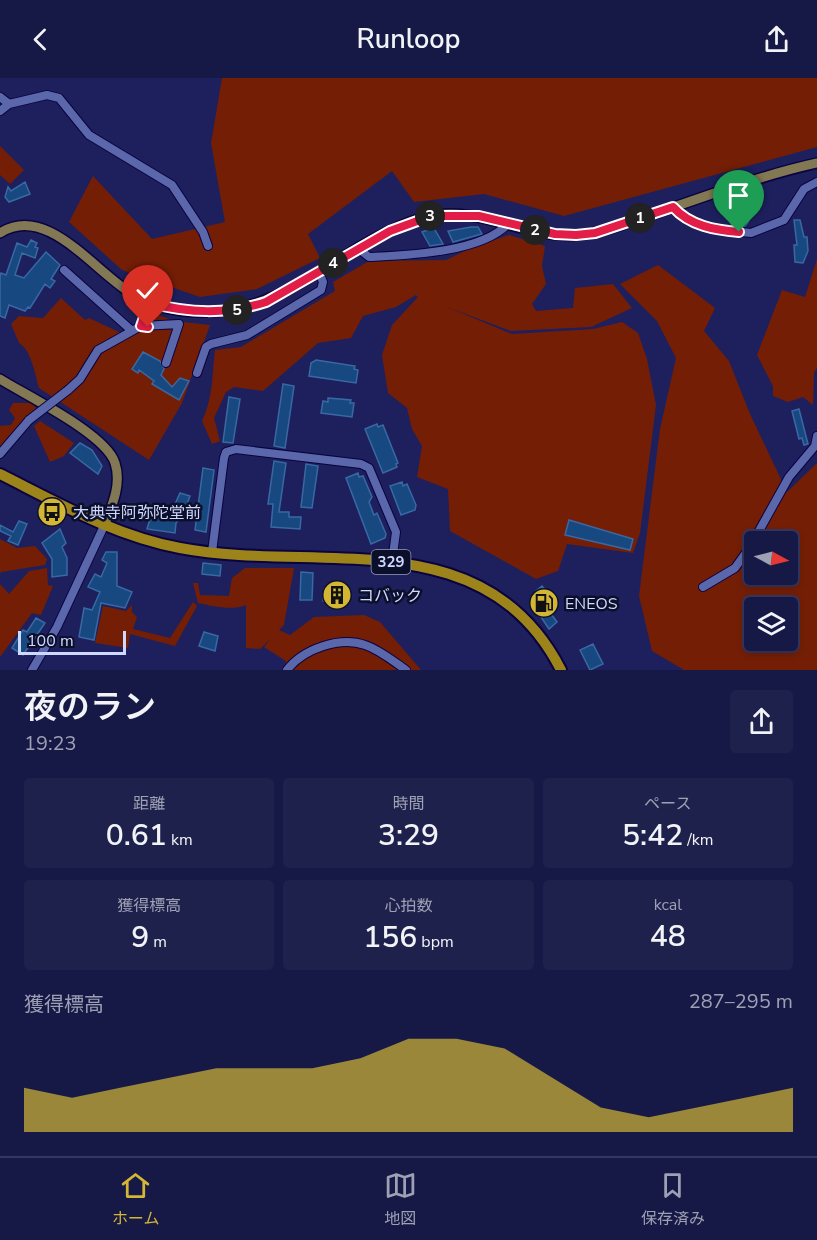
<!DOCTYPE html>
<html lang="ja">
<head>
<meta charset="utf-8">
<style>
	:root { --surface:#161846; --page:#1f214d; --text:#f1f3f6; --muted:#9ea0b3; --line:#35375f; --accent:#d4b635 }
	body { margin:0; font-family:"Nunito Sans","Noto Sans JP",sans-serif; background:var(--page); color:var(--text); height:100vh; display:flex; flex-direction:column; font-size:22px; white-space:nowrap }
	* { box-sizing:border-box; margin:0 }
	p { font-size:20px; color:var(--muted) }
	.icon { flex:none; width:33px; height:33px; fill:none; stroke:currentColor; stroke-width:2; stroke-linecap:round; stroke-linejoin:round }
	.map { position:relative; height:592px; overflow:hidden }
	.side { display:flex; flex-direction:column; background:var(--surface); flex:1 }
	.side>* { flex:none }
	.needle { width:39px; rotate:97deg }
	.fabs { position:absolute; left:744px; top:453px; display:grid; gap:12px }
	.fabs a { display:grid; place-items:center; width:54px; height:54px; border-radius:6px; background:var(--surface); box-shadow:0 3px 9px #0003,0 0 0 2px var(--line); font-size:30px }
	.scale { position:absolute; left:18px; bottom:15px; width:108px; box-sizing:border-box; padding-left:6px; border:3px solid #cfd8ff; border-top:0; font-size:16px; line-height:21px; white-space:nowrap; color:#cfd8ff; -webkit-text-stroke:4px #0c0f2a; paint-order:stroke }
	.pin { position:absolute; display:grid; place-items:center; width:51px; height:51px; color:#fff; margin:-62px -26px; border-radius:50% 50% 50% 0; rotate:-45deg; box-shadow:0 0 6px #0007 }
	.pin .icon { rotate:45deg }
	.km { position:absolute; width:30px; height:30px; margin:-15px; border-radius:50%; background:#222; color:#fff; font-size:16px; line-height:30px; text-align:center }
	.round { display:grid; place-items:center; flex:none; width:63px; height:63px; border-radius:6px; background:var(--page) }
	.head { display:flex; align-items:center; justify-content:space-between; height:102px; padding:0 24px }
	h1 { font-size:33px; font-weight:600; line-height:45px }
	.metrics { display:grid; grid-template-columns:repeat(3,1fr); gap:9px; height:102px; padding:6px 24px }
	.metrics div { display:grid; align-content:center; border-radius:6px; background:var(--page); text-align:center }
	.metrics b { font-size:30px; font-weight:600 }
	.metrics small { font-size:16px; font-weight:400 }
	.metrics p { font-size:16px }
	.chart { height:168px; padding:12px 24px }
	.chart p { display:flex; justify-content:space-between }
	.chart svg { width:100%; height:108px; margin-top:6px; fill:var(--accent); opacity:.7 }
	header { display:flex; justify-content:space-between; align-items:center; height:78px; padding:0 24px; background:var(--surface); font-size:27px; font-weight:600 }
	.dock { display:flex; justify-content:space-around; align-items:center; height:84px; border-top:2px solid var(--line); background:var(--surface); font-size:16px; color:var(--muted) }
	.dock a { display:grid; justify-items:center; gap:3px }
	.dock .on { color:var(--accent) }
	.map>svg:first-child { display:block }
	.green { fill:#741e06; fill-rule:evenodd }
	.building { fill:#184880; stroke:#3968a3; stroke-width:1.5 }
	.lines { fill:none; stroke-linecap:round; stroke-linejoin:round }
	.minor-casing { stroke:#0b0240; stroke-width:10 }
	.major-casing { stroke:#0b0240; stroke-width:12 }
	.highway-casing { stroke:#0b0240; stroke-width:14 }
	.minor { stroke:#5b67ab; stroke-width:8 }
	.major { stroke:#827854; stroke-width:9 }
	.highway { stroke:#9c841a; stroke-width:10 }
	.minor-bridge-casing { stroke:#0b0240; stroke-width:10; stroke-linecap:butt }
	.minor-bridge { stroke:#5b67ab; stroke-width:8 }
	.route-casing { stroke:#fff; stroke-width:12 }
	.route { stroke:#e11d48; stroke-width:8 }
	.labels { text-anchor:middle; stroke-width:5; stroke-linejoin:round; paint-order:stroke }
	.shield { fill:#0c0f2a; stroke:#949cbf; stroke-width:1.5 }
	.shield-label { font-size:15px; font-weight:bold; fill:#cfd8ff }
	.poi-label { font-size:16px; fill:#cfd8ff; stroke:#0c0f2a; text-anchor:start }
</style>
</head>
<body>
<header><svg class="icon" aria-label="back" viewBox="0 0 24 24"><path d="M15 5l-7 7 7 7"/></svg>Runloop<svg class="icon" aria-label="share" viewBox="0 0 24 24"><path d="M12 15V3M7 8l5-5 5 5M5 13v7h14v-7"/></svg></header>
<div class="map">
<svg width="817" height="592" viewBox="0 0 817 592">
	<rect width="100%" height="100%" fill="#1d205d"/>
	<path class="green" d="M222,0h595v69l-253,69 -80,-22 -70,8 -22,-31 -84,63 12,24 -63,31 -57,8 -78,-27 -53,-48 24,-46 59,63 73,-17 -14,-79z
		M0,68l24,24 -14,14 -10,-9z
		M509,157l36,11 -3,20 4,18 -14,20 4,7 37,-3 2,-20 38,-4 19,24 -41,19 -80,4 -64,-24 65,27 81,-5 29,-7 16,11 9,26 9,46 -16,128 -7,20 -66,-9 -9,27 -22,8 -86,-48 -2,-42 -31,-12 5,-31 -10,-17 -5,-21 -19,-15 -6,-38 10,-30 26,-28 -2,-2 -20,12 -33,9 -12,22 -33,5 -55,48 -29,-4 -8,5 -12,26 6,23 -8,3 -10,-23c11,-23 10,-45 13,-71l26,-3 94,-56 -2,-9 36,-21 77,-1 27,-13z
		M817,181v109l-3,5 -1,32 -10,-8 -15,5 -15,-6v-10l-16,-31 25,-65 23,7z
		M658,187l57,43 -11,23 25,30 21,53 37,78 30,-29v207h-133l-32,-19 -13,-55 21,-167 16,-71 -19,-37 -37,-37zM754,464h34v32h-34zM754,530h34v32h-34z
		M61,220l24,22 4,-2 32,15 16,-9 11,-13 26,10 36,4 -28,78 -33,57 -110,-72c-4,-13 -7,-37 -20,-45l-8,-19 8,-8 24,2z
		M13,325h18l5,5 -36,39v-21l11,-1 4,-7 -6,-8z
		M40,343l34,22 -10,13 -14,6 -16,-36z
		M0,461l17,9 18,-2 12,13 -2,6 -44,7 -1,2z
		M47,490l1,17 5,1 -12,29 -9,-2 -32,44v-73l9,10 20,-23z
		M245,490h49l-10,57 -5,5 11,5 24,-18 50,-2 16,7 41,48h-137l2,-9 -22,-14 6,-8 -10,10 -14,-1v-43c-15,6 -33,1 -48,-2l-5,-20h5l2,12 29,1 3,-18z
		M193,524l4,4 -22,40 -45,-12 -2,14 -33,-5 8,-37 23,5 6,-6v7l5,5 -4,12 37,9z"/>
	<path class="building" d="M25,104l5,12 -21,8 -4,-5 3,-10 3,4z
		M729 140a10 10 0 1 1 20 0a10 10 0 1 1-20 0Z
		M794,142h6l4,17h3l1,14 -5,12 -8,-1 -1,-17h3z
		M471,149h7l4,7 -29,8 -5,-11z
		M434,150l9,16 -13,2 -8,-14z
		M31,162l6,3 -2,4 3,1 -3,10 -13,-5 -7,22 9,3 22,-26 14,13 -9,14 4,2 -5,7 -5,-4 -15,24 -2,-1 -3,4 -16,-6 -4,13 -5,-2v-39l1,-4 5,2 11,-32 10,4z
		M143,274l17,9 4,8 -3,6 11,12 8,-9 9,3 -10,19 -27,-16 2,-3 -15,-11 -1,3 -6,-4z
		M316,282l39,6 -1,3 4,1 -2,13 -47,-7 2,-13z
		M283,306l11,2 -9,62 -11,-2z
		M229,319l11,2 -7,44 -10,-1z
		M328,320l23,2 -1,3h4l-2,14 -31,-4 2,-12 5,1z
		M799,331l9,35 -4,1 -2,-7 -3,1 -7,-28z
		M377,346l1,3 5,-2 15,38 -2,1 1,3 -14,6 -18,-44z
		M80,365l12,7 10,16 -4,8 -28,-21z
		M274,383l12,2 -7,49h10v5h12l-1,12 -29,-2 2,-23h-5z
		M306,386l12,2 -6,42 -11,-1z
		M203,390l11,2 -8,62 -11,-2z
		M358,395l1,4 4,-1 9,21 -3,5 5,13 3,-2 9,21 -1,4 -14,6 -25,-66z
		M402,404l1,4 4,-2 9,21 -1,5 -14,5 -11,-29z
		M180,415l10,3 -7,19 -7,8 -1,10 -28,-4 6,-20 6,2 -2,6 11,3z
		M569,442l64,19 -3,11 -65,-15z
		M19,443l8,3 -9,21 -10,-4 3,-5 -11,-5v-6l13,7z
		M60,451l6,14 -4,4 5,11v17l-15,2v-18l-10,-16z
		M106,474h11v34l15,6 -7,16 -24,-5 -7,37 -15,-3 5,-29 8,2 8,-18 -12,-5 7,-13 6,3 6,-14 -5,-3z
		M203,485l18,2 -1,11 -18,-2z
		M301,494l12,1 -1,27h-12z
		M542,508l12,15 -8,6 11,15 -8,7 -14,-21 7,-6 -6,-11z
		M324,511l26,1 -1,12 -26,-1z
		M36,540l9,5 -22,32 -11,-7 11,-18 4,2z
		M204,554l14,4 -3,15 -16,-5z
		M593,566l10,20 -13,6 -10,-20z"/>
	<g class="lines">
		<g class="minor-casing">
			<path id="minor" d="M0,19l9,7 -9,7
				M9,26l38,-9 12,3 30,37 83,50 31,47 5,14
				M673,129l17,14 23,8 38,4 33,-13 20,-31 13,-7
				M359,171l10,8c38,-2 111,-4 139,-33
				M64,192l67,60
				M141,248l38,-2 -13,39
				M197,295l9,-26 5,-3 36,-9 74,-45 2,-8 -4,-10
				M68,312l12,-11 18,-29 43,-24 8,-23
				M0,376l29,-34
				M212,474l12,-94 2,-6 10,-3 125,15 8,4 27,64 -4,30
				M703,509l32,-19 15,-21 39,-70 26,-31 2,-10
				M32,592l25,-43 47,-101
				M287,592c16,-21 53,-34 78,-25 15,5 28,16 41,25"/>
		</g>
		<g class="major-casing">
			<path id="major" d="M0,155c47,-31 96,41 134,62 20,12 46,17 70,17 84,1 141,-71 218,-94 54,-16 103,22 156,17 27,-2 53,-14 79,-22 52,-18 106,-38 160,-50
				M0,301c27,17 106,55 115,84 7,21 -3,43 -11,63"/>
		</g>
		<g class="highway-casing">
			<path id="highway" d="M0,396c58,29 115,62 180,74 136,26 304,-29 381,122"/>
		</g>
		<use href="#minor" class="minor"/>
		<use href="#major" class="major"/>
		<use href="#highway" class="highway"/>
		<g class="minor-bridge-casing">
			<path id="minor-bridge" d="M29,342l39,-30"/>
		</g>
		<use href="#minor-bridge" class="minor-bridge"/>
	</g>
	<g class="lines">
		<g class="route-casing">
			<path id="route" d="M148,249l-7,-1 8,-23c40,10 77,12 117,-1l124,-71 41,-15h48l76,18 21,1 19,-2 78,-26c17,19 42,23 66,25"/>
		</g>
		<use href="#route" class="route"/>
	</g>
	<defs>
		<g id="bus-disc" transform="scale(1.5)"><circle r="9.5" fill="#d4b635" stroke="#0c0f2a"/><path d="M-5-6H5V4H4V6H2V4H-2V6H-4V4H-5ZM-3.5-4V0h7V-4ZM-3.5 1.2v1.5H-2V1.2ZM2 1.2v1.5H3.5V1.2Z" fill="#111"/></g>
		<g id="building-disc" transform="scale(1.5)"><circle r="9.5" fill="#d4b635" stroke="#0c0f2a"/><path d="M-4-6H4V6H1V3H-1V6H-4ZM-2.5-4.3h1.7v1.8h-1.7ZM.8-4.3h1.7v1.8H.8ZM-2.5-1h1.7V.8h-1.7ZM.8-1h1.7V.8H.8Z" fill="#111"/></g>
		<g id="fuel-disc" transform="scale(1.5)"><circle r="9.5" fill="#d4b635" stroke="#0c0f2a"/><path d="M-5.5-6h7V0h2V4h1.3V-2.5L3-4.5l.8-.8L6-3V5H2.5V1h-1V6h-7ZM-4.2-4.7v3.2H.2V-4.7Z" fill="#111"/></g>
	</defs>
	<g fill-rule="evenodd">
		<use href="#bus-disc" x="52" y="434"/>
		<use href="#building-disc" x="337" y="517"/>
		<use href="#fuel-disc" x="544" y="525"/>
	</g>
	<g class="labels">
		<rect class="shield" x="371.5" y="472" width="39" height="24" rx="4.5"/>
		<g class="shield-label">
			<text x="391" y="489">329</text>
		</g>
		<g class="poi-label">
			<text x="73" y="440">大典寺阿弥陀堂前</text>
			<text x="358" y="523">コバック</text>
			<text x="565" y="531">ENEOS</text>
		</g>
	</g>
</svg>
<div class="fabs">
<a><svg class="needle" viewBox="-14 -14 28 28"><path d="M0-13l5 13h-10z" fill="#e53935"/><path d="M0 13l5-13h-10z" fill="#9ea0b3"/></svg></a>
<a><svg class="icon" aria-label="layers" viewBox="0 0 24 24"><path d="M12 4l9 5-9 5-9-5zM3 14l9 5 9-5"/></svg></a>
</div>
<div class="scale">100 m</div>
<div class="pin" style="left:739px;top:154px;background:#1e9e55"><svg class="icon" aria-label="arrive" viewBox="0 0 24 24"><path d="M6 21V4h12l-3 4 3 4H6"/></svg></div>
<div class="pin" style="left:148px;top:249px;background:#d93025"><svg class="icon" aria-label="check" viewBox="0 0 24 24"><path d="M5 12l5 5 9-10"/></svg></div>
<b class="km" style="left:640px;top:140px">1</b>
<b class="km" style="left:535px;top:152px">2</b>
<b class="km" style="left:430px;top:138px">3</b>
<b class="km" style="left:333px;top:185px">4</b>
<b class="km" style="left:237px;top:232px">5</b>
</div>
<section class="side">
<div class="head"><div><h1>夜のラン</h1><p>19:23</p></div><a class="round"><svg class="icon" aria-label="share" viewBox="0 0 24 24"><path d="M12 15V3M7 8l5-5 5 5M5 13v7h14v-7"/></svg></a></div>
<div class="metrics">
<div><p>距離</p><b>0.61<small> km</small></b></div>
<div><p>時間</p><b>3:29</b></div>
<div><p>ペース</p><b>5:42<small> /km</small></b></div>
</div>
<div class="metrics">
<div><p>獲得標高</p><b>9<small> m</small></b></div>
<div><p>心拍数</p><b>156<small> bpm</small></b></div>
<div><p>kcal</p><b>48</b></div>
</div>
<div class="chart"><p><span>獲得標高</span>287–295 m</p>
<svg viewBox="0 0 160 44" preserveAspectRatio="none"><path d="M0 44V26L10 30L20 26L30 22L40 18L50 18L60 18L70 14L80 6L90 6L100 10L110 22L120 34L130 38L140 34L150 30L160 26V44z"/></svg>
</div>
</section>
<nav class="dock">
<a class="on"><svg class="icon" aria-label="home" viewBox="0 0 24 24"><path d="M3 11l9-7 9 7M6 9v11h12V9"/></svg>ホーム</a>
<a><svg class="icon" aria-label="map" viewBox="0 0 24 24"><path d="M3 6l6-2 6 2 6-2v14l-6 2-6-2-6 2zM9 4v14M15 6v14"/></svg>地図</a>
<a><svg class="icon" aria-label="saved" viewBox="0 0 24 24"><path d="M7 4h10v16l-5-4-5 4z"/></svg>保存済み</a>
</nav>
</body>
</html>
